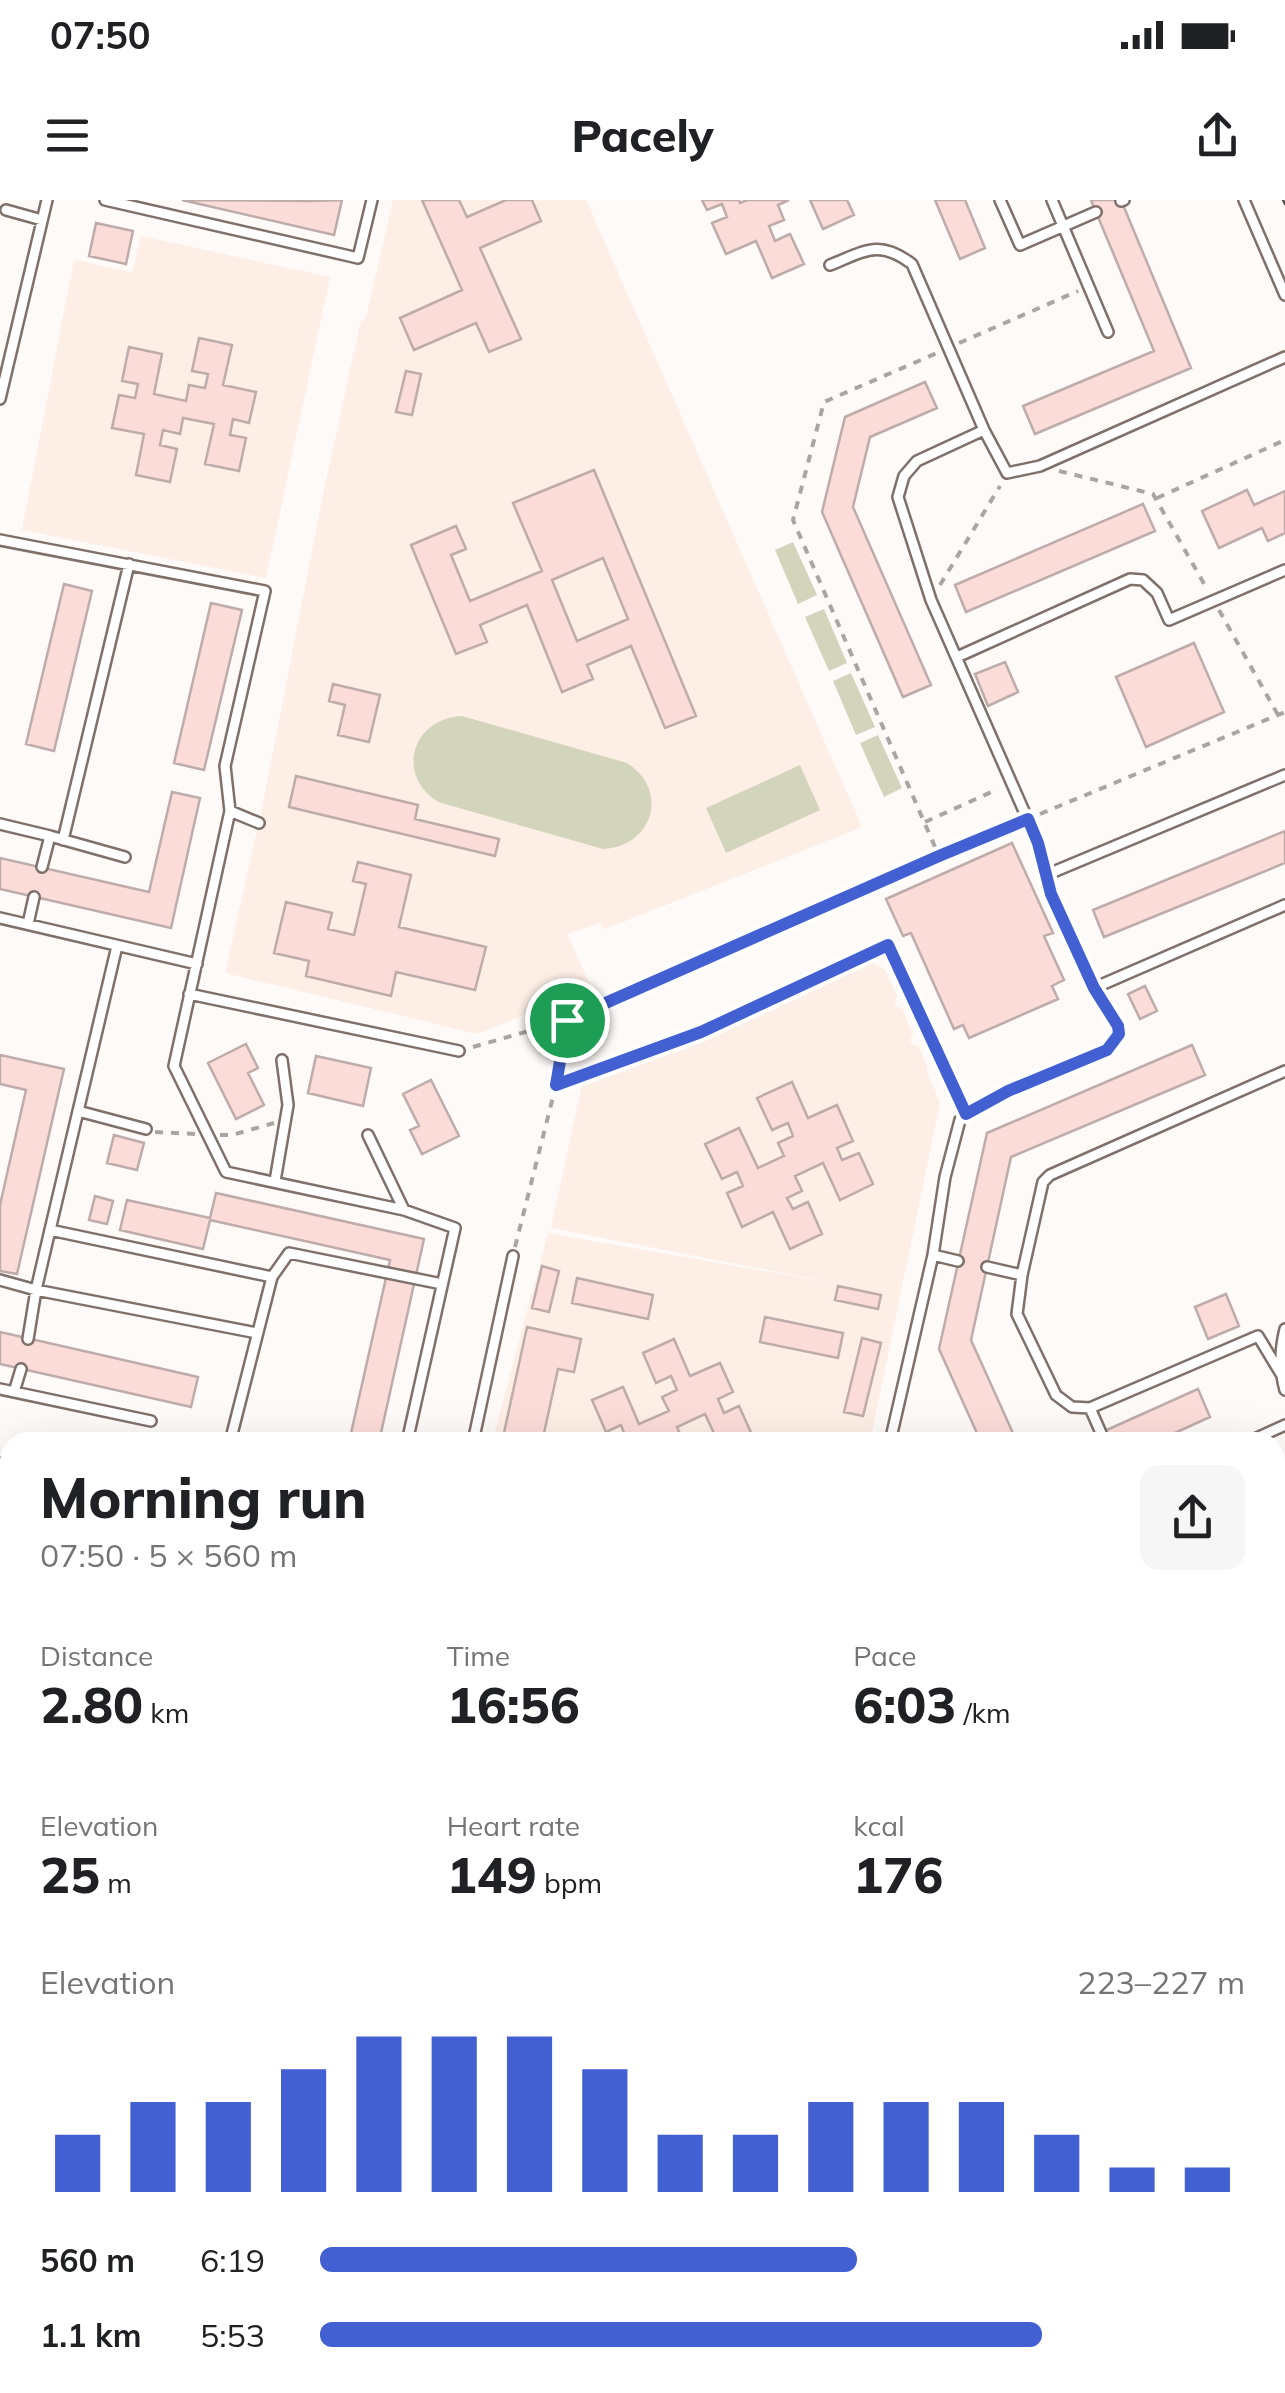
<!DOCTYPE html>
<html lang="en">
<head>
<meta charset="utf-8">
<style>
	:root { --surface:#fff; --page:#f6f6f6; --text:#202124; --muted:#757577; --accent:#4360d3 }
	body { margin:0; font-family:Mulish,sans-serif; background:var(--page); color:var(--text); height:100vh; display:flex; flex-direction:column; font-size:38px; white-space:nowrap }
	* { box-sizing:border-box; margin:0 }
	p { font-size:32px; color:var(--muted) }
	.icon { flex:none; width:55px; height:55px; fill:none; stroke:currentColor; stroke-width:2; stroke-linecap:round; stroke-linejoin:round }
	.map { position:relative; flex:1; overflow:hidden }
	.sheet { position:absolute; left:0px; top:1232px; width:1285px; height:962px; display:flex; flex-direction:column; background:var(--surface); border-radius:30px 30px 0 0; box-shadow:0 10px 40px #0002 }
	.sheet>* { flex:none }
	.pin { position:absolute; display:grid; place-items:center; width:85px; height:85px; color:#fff; margin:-42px; border:5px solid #fff; border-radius:50%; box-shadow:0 2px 10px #0007 }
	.round { display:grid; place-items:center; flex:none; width:105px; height:105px; border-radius:20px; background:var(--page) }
	.head { display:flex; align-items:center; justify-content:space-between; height:170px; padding:0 40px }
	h1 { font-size:55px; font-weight:800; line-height:75px }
	.metrics { display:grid; grid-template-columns:repeat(3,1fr); gap:15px; height:170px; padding:10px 40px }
	.metrics div { display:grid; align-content:center }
	.metrics b { font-size:50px; font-weight:800 }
	.metrics small { font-size:28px; font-weight:400 }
	.metrics p { font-size:28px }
	.chart { height:280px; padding:20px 40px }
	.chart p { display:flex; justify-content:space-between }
	.chart svg { width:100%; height:180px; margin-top:10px; stroke:var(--accent); stroke-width:6 }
	ul { padding:0 40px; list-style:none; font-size:32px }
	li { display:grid; grid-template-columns:160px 120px 1fr; align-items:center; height:75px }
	li i { height:25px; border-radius:12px; background:var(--accent) }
	.status { display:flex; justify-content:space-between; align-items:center; height:70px; padding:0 50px; background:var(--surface); direction:ltr }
	.status svg { height:28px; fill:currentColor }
	header { display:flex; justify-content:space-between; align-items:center; height:130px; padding:0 40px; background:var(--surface); font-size:45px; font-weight:800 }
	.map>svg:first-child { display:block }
	.built { fill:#fdefe6 }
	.green { fill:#d3d4bc }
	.building { fill:#fcdcd9; stroke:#beacaa; stroke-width:2.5; fill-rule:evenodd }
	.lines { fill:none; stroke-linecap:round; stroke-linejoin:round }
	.service-casing { stroke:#7f7169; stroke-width:14 }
	.secondary-casing { stroke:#7f7169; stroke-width:32 }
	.path { stroke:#aaa5a2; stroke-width:4; stroke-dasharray:8 8; stroke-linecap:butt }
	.service { stroke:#fff; stroke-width:9 }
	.secondary { stroke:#f9ebd2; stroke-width:28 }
	.tram { stroke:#554f4c; stroke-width:2.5 }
	.route-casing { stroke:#fff; stroke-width:20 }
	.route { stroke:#4360d3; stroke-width:12 }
</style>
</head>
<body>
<div class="status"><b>07:50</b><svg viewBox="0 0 49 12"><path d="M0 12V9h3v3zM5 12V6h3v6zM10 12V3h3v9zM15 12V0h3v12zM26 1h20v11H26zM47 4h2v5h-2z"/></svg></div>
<header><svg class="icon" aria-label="menu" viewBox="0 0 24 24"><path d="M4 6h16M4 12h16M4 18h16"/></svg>Pacely<svg class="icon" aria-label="share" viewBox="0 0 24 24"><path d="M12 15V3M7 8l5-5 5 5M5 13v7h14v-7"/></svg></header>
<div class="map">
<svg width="1285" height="2193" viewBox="0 0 1285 2193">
	<rect width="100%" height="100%" fill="#fefaf8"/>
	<path class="built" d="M393,0h193l276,627 -257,102 -5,-6 -33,11 24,53 -114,47 -252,-61 37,-165 61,-313 37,-171 6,-6z
		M141,36l189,41 -64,301 -244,-48 52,-270 58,12z
		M857,755l28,15 12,26 -3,9 8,4 11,25 -4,8 10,5 9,22 -2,2 14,32 -70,339h-378l56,-209 302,53 -299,-58 33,-152 243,-104v-3z
		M0,1304l10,3v345l-10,-2z
		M1275,1384l10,25v52l-10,25z"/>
	<path class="green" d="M793,342l24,53 -19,9 -23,-54z
		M824,409l23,54 -18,8 -24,-54z
		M851,473l24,54 -19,8 -23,-54z
		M462,516l165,47c43,27 26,84 -24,86l-165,-47c-43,-27 -26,-84 24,-86z
		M878,535l24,53 -18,9 -24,-54z
		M800,565l20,45 -94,43 -20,-45z
		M1285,1919v274h-1285v-124l10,-1v117h1265v-265z"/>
	<path class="building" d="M182,0l129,1 31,-1 -8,35z
		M422,0h37l8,17 39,-17h26l9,21 -61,27 41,91 -32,13 -13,-29 -62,27 -14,-32 62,-28z
		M702,0h37l1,3 7,-3h42l-11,5 6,15 -15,6 6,15 15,-7 14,30 -32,14 -16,-37 -30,13 -14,-31 15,-6 -5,-13 -15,6z
		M810,0h37l7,15 -31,14z
		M935,0h30l20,48 -25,11z
		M1091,0h30l70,168 -156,66 -12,-28 131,-55z
		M96,23l37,8 -7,33 -37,-8z
		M199,138l33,7 -9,40 33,7 -7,31 -16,-4 -3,16 16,3 -7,33 -34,-7 9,-40 -31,-6 -3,16 -17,-4 -3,15 17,4 -7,33 -34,-7 8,-41 -32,-6 7,-33 16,3 3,-14 -16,-3 7,-34 33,7 -8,40 32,7 3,-16 16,3 3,-14 -16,-3z
		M406,171l15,3 -9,41 -16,-3z
		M925,182l12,26 -67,29 -17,70 78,178 -28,12 -81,-185 23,-95z
		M594,270l102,246 -31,12 -34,-82 -44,19 6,14 -31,13 -35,-87 -47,20 7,17 -31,12 -45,-109 45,-19 10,23 -15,6 19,46 72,-30 -29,-68zM603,358l25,61 -51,22 -25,-61z
		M1247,290l7,15 31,-14v42l-17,8 -6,-13 -43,20 -17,-37z
		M1143,304l12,27 -189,81 -11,-27z
		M64,384l28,7 -38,160 -28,-7z
		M211,403l31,7 -38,160 -30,-7z
		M1194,443l30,69 -78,35 -30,-70z
		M1005,462l13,30 -30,14 -13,-32z
		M333,484l47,11 -11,47 -31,-7 7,-30 -16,-4z
		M296,576l122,29 -3,14 84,20 -4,17 -206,-49z
		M172,592l28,6 -29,130 -171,-39v-31l149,34z
		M1285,631v32l-181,74 -11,-27z
		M1012,643l41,90 -9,3 20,44 -12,6 6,13 -89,39 -6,-13 -9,4 -43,-96 -8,3 -17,-37z
		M358,662l53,13 -12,52 87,20 -11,43 -79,-18 -5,24 -85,-20 3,-15 -35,-8 12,-51 46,11 -4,16 26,6 12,-51 -13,-3z
		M1145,786l12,25 -17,8 -12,-25z
		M246,844l12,24 -10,5 16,32 -28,14 -28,-56z
		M1192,845l13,30 -194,82 -40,183 46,102h-36l-42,-93 48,-216z
		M0,855l64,14 -47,205 -17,-3v-66l26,-115 -26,-6z
		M316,856l55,12 -8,38 -55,-13z
		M431,880l28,56 -37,18 -12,-24 9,-4 -16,-32z
		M792,882l16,36 29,-13 16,36 -16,7 5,12 17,-7 14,31 -33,16 -17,-37 -28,13 7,15 -15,7 6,11 15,-7 14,32 -32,15 -17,-37 -31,15 -15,-34 16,-7 -6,-14 -15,7 -17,-35 34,-16 19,40 26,-12 -6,-13 15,-7 -5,-13 -16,7 -15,-32z
		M114,935l30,8 -7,27 -30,-7z
		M216,993l208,46 -45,203h-30l41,-182 -180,-40 -7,29 -83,-19 7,-30 83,18z
		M95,996l18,5 -6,23 -18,-4z
		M542,1066l17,5 -10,41 -17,-4z
		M577,1078l76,17 -5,24 -76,-16z
		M838,1086l43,9 -3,14 -43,-9z
		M1226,1094l13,32 -31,13 -13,-32z
		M765,1117l78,16 -5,25 -78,-16z
		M527,1127l54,12 -7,33 -16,-3 -16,73h-40z
		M0,1132l198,45 -7,30 -191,-43z
		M862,1138l19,5 -18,73 -19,-4z
		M674,1139l16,37 30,-13 13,29 -15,7 6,14 15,-7 14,31 -12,5h-23l-13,-28 -28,13 6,14 -3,1h-63l9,-4 -5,-13 -15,7 -14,-32 31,-13 16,37 30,-13 -7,-14 15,-7 -6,-14 -15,7 -13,-30z
		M1198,1189l12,28 -55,25h-75z
		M0,1424l10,3v35l-10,-2z
		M10,1756v35l-10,5v-36z"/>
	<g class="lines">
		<g class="service-casing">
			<path id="service" d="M105,0l253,58 14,-58
				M1000,0l20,45 76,-33
				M1052,0l56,132
				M1244,0l41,95
				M1121,1l3,-1
				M6,10l36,10
				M830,65c35,-14 49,-26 82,-1l72,166
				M1285,157l-245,109 -33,7 -23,-43 -67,31 -13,15 -6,21 33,103 107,243 13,51 43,94 191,-83
				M0,199l47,-199
				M0,340l265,51 -40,175 5,45 -56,255 52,106 178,38 51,18 -48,214
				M957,457l173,-78 13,1 14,13 12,27 116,-50
				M230,611l29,12
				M0,624l50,12
				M63,640l66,-276
				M42,667l8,-31 75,21
				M1046,675l239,-100
				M890,678l138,-59
				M0,718l197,46
				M28,724l6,-27
				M887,745l79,169
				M189,794l270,57
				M78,911l68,18
				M368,935l36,75
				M275,981l13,-76 -6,-45
				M50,1030l67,-284
				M933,1055l25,6
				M987,1067l35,8
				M272,1077l17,-24 153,31
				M0,1080l36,10 221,43
				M1285,1129c-5,20 -6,40 0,61
				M28,1139l8,-49 14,-60 222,47 -42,165
				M1281,1174l-23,-38 -168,72 -18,-1 -16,-12 -39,-81 5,-39 21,-93 7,-7 235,-104
				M0,1189l151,32
				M14,1192l7,-23
				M1090,1208l11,25
				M473,1242l40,-186
				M890,1242l43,-187 12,-78 15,-57c22,-24 113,-56 147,-70 24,-22 1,-40 -13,-62
				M1248,1242l37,-17
				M0,1263l10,3
				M0,1680l10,19"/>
		</g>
		<g class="secondary-casing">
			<path id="secondary" d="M1275,1715l10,-1
				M0,1900l10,1"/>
		</g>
		<path class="path" d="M959,143l119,-52
			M1059,271l94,23 54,95
			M1157,298l128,-58
			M940,385l60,-99
			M1219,410l59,105
			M1040,614l245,-102
			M925,622l73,-33
			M935,647l-142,-327 31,-118 113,-49
			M473,847l94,-27 314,-139
			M556,885l145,-53 173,-81
			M155,932l41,2
			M220,935h12l42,-12
			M515,1047l41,-162 10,-63"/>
		<use href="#service" class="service"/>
		<use href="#secondary" class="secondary"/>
		<path class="tram" d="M1283,0l2,4"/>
	</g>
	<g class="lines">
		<g class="route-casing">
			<path id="route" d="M1028,619l10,24 13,51 43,94 24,38 1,8 -12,16 -99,41 -42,23 -78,-169 -187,87 -145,53 11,-65 372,-164z"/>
		</g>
		<use href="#route" class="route"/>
	</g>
</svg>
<div class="pin" style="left:567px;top:820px;background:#1e9e55"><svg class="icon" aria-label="arrive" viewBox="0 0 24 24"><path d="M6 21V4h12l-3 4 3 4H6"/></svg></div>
<section class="sheet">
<div class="head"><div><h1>Morning run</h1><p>07:50 · 5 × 560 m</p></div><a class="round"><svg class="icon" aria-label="share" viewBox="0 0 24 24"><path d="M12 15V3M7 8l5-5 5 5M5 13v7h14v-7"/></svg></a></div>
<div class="metrics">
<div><p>Distance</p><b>2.80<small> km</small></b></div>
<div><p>Time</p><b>16:56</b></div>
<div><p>Pace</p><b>6:03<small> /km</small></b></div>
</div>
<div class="metrics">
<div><p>Elevation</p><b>25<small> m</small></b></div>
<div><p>Heart rate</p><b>149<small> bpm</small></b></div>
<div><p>kcal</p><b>176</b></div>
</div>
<div class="chart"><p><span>Elevation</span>223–227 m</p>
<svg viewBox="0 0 160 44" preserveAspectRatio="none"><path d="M5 44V30M15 44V22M25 44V22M35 44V14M45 44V6M55 44V6M65 44V6M75 44V14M85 44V30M95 44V30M105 44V22M115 44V22M125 44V22M135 44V30M145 44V38M155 44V38"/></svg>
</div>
<ul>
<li><b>560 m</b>6:19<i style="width:58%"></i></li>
<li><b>1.1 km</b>5:53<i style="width:78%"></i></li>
</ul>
</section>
</div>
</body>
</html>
